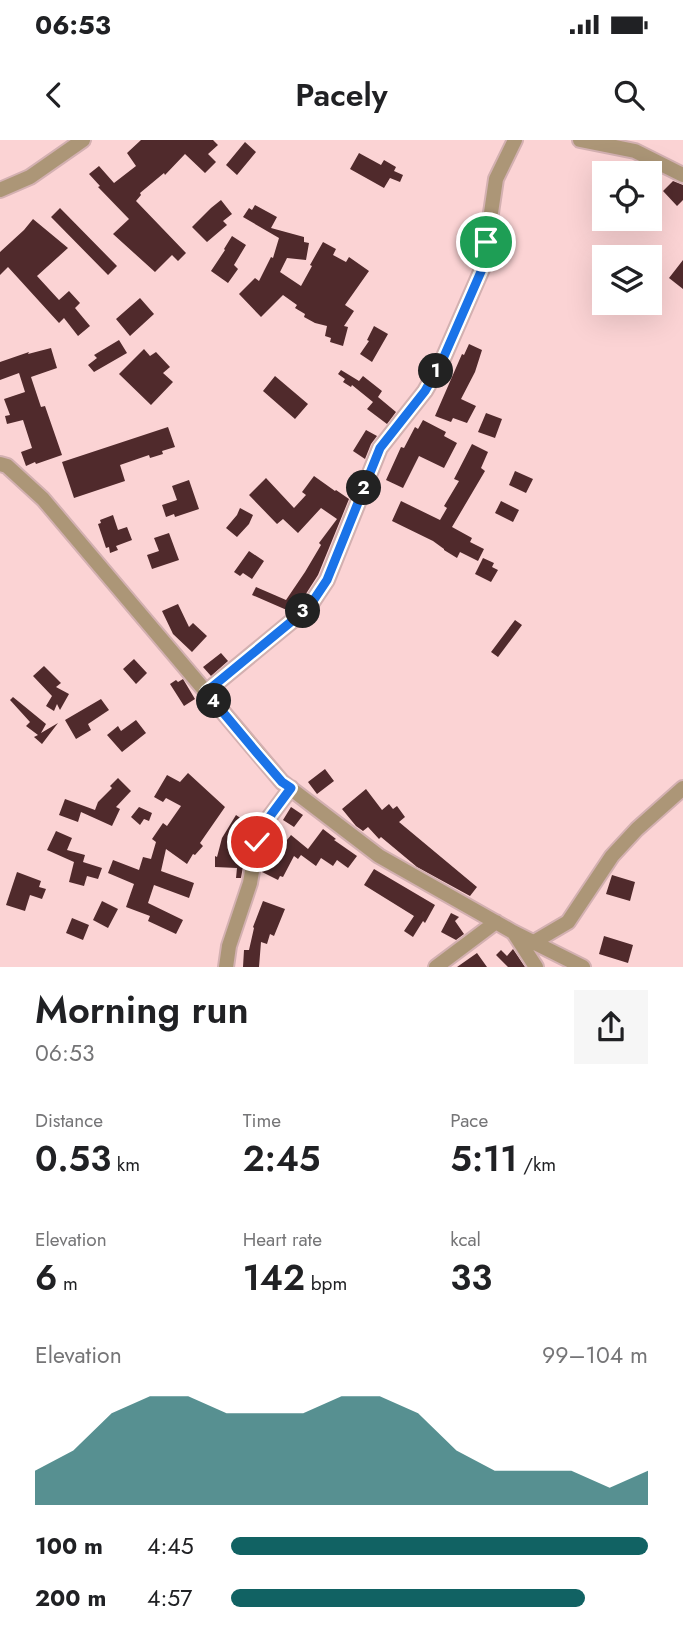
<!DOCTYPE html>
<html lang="en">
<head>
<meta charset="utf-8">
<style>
	:root { --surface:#fff; --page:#f6f6f6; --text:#202124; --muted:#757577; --accent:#116263 }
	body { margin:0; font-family:Jost,sans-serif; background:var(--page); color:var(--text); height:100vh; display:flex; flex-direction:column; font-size:26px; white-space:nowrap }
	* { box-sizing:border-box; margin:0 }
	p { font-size:23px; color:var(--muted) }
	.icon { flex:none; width:38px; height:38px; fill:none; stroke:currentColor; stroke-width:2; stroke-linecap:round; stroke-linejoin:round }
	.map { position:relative; height:827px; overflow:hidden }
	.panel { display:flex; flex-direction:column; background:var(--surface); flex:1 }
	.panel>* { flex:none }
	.fabs { position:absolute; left:592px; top:21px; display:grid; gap:14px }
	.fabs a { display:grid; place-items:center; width:70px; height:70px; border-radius:0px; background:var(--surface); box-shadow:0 7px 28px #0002; font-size:35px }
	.pin { position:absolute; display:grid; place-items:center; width:60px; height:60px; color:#fff; margin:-30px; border:4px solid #fff; border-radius:50%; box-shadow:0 2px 7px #0007 }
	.km { position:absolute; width:35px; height:35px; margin:-18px; border-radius:50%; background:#222; color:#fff; font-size:19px; line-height:35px; text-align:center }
	.round { display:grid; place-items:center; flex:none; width:74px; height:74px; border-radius:0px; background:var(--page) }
	.head { display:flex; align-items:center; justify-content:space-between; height:119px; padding:0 35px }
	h1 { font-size:38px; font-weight:600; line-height:52px }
	.figures { display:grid; grid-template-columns:repeat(3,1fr); gap:10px; height:119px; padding:7px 35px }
	.figures div { display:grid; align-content:center }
	.figures b { font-size:35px; font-weight:600 }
	.figures small { font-size:19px; font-weight:400 }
	.figures p { font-size:19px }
	.chart { height:196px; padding:14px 35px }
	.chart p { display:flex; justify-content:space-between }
	.chart svg { width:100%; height:126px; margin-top:7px; fill:var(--accent); opacity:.7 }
	ul { padding:0 35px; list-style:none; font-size:23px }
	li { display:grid; grid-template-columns:112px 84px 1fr; align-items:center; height:52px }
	li i { height:18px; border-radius:9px; background:var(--accent) }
	.status { display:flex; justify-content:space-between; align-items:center; height:49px; padding:0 35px; background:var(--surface); direction:ltr }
	.status svg { height:19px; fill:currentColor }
	header { display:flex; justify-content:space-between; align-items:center; height:91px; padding:0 35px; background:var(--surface); font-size:32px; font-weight:600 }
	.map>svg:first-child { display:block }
	.building { fill:#502a2c }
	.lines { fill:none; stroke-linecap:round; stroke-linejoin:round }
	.minor-casing { stroke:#d3b0b1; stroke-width:18 }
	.minor { stroke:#ac9677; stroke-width:14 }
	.route-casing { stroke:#fff; stroke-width:14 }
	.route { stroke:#1a73e8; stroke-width:9 }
</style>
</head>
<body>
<div class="status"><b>06:53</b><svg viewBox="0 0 49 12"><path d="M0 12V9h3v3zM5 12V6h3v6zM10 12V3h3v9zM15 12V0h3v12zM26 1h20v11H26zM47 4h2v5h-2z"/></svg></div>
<header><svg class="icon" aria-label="back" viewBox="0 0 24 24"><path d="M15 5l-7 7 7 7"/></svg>Pacely<svg class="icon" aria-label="search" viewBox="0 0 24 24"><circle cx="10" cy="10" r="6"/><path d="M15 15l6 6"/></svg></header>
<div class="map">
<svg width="683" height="827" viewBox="0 0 683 827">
	<rect width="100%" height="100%" fill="#fbd3d4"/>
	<path class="building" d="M141,0h72l5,5 -10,9 8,8 -11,11 -20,-19 -20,21 -1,-2 -24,20 1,2 -5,6 50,52 -8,8 -6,-6 -17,17 -42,-38 16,-15 -31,-32 2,-1 -11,-12 10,-8 15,17 22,-17 -9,-13z
		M245,2l11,10 -19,23 -11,-10z
		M359,13l22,12 3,-5 12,7 -2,4 9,4 -3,7 -10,-4 -6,10 -34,-19z
		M673,41l10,4v15l-6,6 -14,-15z
		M221,60l11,14 -9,7 4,4 -20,17 -15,-15 19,-19z
		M255,65l22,12 -6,11 33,9v5l5,1 -3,17 -19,-2 -7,14 21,14 11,-20 -2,-1 13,-23 13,7 -3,6 13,7 3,-5 20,14 -24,34 9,6 -10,15 4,1 -5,19 -13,-4 1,-4 -6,-2 2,-10 -12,-3 -11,-6 1,-3 -10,-6 2,-3 -14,-10 -22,22 -22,-23 16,-16 4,3 12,-24 2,1 6,-20 -36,-21 6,-9 3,2z
		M60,68l57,58 -9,9 -57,-58z
		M33,79l35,29 -31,28 22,24 10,-9 11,12 -5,5 15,18 -12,10 -14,-18 -5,5 -51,-56 -8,8v-23l24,-22z
		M232,96l14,9 -12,20 4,4 -10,14 -17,-12 14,-21 -1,-1z
		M683,120v29l-14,-11z
		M649,132l13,8 -13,18z
		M140,158l14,16 -24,22 -14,-17z
		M374,186l14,8 -16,28 -12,-8 9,-13 -2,-1z
		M119,200l8,13 -33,19 -6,-7 9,-7 -3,-3z
		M469,204l13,6 -7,22 -14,27 15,7 -9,17 -14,-5 -2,4 -16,-6 27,-62 2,1z
		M51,208l6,20 -26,9 10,30 4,-1 17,49 -26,9 -1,-2 -9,4 -5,-14 11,-4 -9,-28 -16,4 -2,-8 5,-1 -6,-16 21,-7 -6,-19 -19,7v-18l29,-10 -1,2z
		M144,209l6,7 6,-4 14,15 -7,6 10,9 -22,23 -32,-31z
		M341,230l18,11 4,-5 19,15 -4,6 18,15 -9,12 -20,-15 6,-7 -21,-17 -1,2 -8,-5 2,-3 -7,-5z
		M275,236l33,28 -13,15 -32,-28z
		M486,273l16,6 -7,19 -17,-6z
		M423,280l23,12 -2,4 13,7 -13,25 -25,-12 -16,32 -17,-8 15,-33 3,1 11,-21 3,2z
		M168,287l7,20 -13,4 1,3 -13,4 -1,-3 -29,10 5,16 -51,17 -12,-36z
		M366,290l11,6 -6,8 -6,15 -12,-8z
		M472,304l16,8 -7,16 4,3 -33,56 20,11 -2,4 14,7 -6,12 -18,-9 -3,6 -13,-8v-1l-11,-8 -41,-20 9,-20 39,19 7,-12 -3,-2 15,-25 -5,-2z
		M515,331l18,8 -7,14 -17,-8z
		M314,336l21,15 1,-1 13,9 -31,76 -16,25 -13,11 -37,-16 4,-8 30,13 19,-28 16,-27 -2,-2 18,-24 -16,-11 -23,25 -15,-14 -6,5 -28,-29 17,-17 28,30 12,-13 -4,-3z
		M189,340l10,29 -24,8 -1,-3 -8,3 -4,-12 15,-5 -5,-14z
		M501,361l18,9 -6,12 -18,-9z
		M240,368l13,7 -4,9 -12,13 -11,-9 11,-13z
		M113,375l5,15 9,-3 5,13 -16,6 2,4 -8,3 -1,-6 -3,1 -8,-24 3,-1 -1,-3z
		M169,393l10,27 -27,9 -5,-14 12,-4 -5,-13z
		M249,411l15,10 -12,18 -9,-6 -3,3 -6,-4z
		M483,418l11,5 -2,4 6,3 -7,12 -16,-8z
		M178,464l11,23 4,-4 14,13 -15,16 -19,-18 -11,-23z
		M515,480l7,5 -24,32 -7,-5z
		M221,513l7,8 -17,15 -8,-9z
		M134,519l13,14 -11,11 -13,-15z
		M44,526l17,17 -5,4 13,7 -9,16 -3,-6 -3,7 -8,-5 6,-10 -19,-20z
		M183,539l12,20 -11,7 -14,-22 6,-4 2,2z
		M13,557l33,27 -5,9 17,-10 -16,21 -8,-7 4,-2 -12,-9 4,-4 -20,-22z
		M101,559l8,11 -21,14 3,6 -15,9 -11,-19z
		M136,580l10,13 -24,19 -15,-17 11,-9 3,5z
		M325,629l9,12 -17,13 -9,-12z
		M188,633l37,34 -25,36 3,3 -8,9 -2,-1 -6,10 -21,-15 -5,22 33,12 -5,15 -35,-13 -6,18 35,17 -7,14 -28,-13 2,-5 -24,-9 8,-23 -26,-11 5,-13 26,10 4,-13 8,2 5,-17 -4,-3 11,-16 4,3 14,-20 -15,-8 -3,4 -9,-5 13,-22 13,7z
		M118,638l13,13 -15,16 4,2 -8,17 -31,-14 -3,10 -19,-7 6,-16 30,11 3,-8 14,-14 -2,-2z
		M366,649l16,21 7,-6 4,5 4,-3 8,11 -6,5 78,65 -7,9 -53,-29 -36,-30 -2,2 -11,-12 -5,4 -7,-5 -14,-17z
		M139,667l13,6 -3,8 -5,-2 -4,6 -9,-8z
		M291,667l12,8 -9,12 -11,-7z
		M236,675l9,6 -7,12 3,2 -9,14h14l-5,29h-5l1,-10 -22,-1v-11l2,1 5,-19z
		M323,689l13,10 -2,1 23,16 -9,12 -11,-8 -4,6 -12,-8 -5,8 -15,-11 -3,4 -4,-3 -11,21 -3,-1 -2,4 -16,-8 9,-18 3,2 17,-21 17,14z
		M56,691l16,7 -5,12 18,5 -2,7 19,6 -4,11 -11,-3 -3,10 -15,-4 5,-20 -27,-12z
		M374,729l61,36 -10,18 -2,-2 -10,16 -9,-6 10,-15 -50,-31z
		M17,732l24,9 -2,6 7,2 -4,10 -12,-4 -5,16 -19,-6z
		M612,735l23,7 -5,19 -24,-7z
		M102,761l16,8 -10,19 -15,-8z
		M263,761l22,8 -11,27 -4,-2 -3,10 -6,-2 -2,25h-16l1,-17h5l5,-22 -1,-1z
		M451,773l8,4 -4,4 9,13 -8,6 -15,-8z
		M72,778l17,7 -6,15 -17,-7z
		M604,796l29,9 -5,18 -29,-9z
		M513,809l12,18h-17l-12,-12 5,-5 6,6z
		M477,813l10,14h-30z"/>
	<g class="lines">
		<g class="minor-casing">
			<path id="minor" d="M580,0l55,11 48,24
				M0,50l30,-13 53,-37
				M0,324l7,2 36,33 239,283 97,74 134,76 70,35
				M206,552l103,-85 18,-27 53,-132 45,-57 17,-30 41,-94 13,-88 19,-39
				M514,793l22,34
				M534,802l34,-20 44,-66 25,-27 46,-41
				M226,827l3,-21 21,-63 7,-41 5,-15 29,-39
				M436,827l60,-45"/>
		</g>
		<use href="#minor" class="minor"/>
	</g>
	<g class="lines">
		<g class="route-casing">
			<path id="route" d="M257,702l5,-15 29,-39 -9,-6 -25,-29 -51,-61 103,-85 18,-27 53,-132 45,-57 17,-30 41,-94 3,-25"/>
		</g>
		<use href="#route" class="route"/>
	</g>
</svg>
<div class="fabs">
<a><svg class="icon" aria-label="locate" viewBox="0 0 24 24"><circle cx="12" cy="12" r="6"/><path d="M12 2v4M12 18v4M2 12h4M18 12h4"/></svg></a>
<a><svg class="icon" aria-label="layers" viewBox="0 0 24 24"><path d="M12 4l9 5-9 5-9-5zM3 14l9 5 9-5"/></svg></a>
</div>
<div class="pin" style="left:486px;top:102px;background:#1e9e55"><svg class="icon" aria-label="arrive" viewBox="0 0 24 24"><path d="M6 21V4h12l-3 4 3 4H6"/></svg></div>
<div class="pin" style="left:257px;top:702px;background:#d93025"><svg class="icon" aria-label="check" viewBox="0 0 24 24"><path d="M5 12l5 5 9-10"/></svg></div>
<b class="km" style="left:436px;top:231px">1</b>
<b class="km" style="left:364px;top:348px">2</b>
<b class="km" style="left:303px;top:471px">3</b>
<b class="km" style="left:214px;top:561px">4</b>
</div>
<section class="panel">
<div class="head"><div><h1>Morning run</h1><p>06:53</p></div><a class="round"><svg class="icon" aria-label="share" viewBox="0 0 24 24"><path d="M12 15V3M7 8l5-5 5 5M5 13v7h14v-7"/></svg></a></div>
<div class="figures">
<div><p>Distance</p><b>0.53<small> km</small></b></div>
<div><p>Time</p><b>2:45</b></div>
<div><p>Pace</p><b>5:11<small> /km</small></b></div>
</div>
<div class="figures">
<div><p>Elevation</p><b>6<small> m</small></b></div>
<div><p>Heart rate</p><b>142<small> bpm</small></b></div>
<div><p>kcal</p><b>33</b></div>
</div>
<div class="chart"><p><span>Elevation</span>99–104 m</p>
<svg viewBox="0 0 160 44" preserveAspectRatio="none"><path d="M0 44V32L10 25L20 12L30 6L40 6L50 12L60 12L70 12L80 6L90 6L100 12L110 25L120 32L130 32L140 32L150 38L160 32V44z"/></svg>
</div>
<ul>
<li><b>100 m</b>4:45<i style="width:100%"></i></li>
<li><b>200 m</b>4:57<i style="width:85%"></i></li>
</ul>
</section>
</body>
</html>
